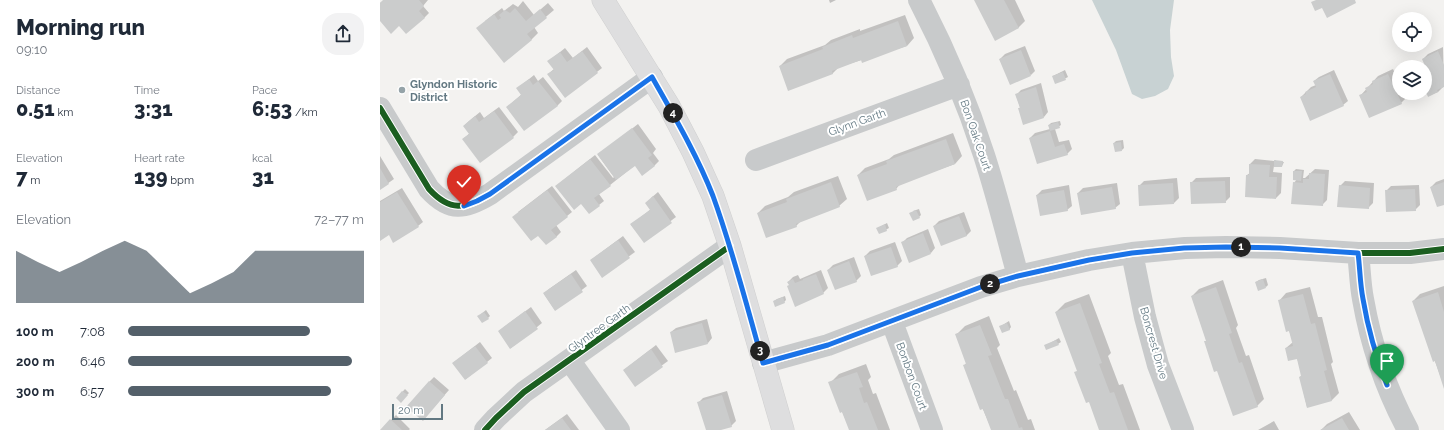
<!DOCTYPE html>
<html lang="en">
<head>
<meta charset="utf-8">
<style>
	:root { --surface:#fff; --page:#f2f2f3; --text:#1f2937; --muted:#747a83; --accent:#54606a }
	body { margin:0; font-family:Raleway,sans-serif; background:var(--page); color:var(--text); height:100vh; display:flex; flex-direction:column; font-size:15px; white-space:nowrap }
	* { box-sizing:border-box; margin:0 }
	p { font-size:13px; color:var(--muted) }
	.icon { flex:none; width:22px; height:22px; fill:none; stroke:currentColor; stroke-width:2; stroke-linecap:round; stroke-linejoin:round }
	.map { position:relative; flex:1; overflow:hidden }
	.details { display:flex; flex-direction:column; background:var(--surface); width:380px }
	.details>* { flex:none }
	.fabs { position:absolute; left:1012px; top:12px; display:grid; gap:8px }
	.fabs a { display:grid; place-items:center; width:40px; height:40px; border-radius:50%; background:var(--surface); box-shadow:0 4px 16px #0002; font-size:20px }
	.scale { position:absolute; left:12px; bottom:10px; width:51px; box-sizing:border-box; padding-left:4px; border:2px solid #627882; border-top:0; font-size:11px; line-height:14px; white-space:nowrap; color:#627882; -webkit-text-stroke:3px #fff; paint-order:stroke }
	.pin { position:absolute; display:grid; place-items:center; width:34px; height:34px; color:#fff; margin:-41px -17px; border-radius:50% 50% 50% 0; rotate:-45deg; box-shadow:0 0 4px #0007 }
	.pin .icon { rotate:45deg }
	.km { position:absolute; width:20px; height:20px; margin:-10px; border-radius:50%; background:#222; color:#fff; font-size:11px; line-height:20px; text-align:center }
	.round { display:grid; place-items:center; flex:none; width:42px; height:42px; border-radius:16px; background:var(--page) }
	.overview { display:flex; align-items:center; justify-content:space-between; height:68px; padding:0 16px }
	h1 { font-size:22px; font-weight:800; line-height:30px }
	.stats { display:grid; grid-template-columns:repeat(3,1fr); gap:6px; height:68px; padding:4px 16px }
	.stats div { display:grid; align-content:center }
	.stats b { font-size:20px; font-weight:800 }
	.stats small { font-size:11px; font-weight:400 }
	.stats p { font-size:11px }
	.chart { height:112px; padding:8px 16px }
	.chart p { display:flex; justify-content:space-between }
	.chart svg { width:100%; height:72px; margin-top:4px; fill:var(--accent); opacity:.7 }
	ul { padding:0 16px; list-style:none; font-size:13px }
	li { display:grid; grid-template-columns:64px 48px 1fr; align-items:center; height:30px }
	li i { height:10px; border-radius:5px; background:var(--accent) }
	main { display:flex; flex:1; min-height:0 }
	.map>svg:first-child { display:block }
	.water { fill:#c8d2d3 }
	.shadow { fill:#0003 }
	.building { fill:#cbcccc }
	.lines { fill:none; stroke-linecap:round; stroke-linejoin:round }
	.major-casing { stroke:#d0d0d0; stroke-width:23 }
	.minor { stroke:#c8cacb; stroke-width:22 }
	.major { stroke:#dededf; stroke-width:22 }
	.cycleway-casing { stroke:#fff; stroke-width:8 }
	.cycleway { stroke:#1b5e20; stroke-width:6 }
	.route-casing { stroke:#fff; stroke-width:8 }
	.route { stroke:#1a73e8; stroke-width:5 }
	.poi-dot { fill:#95a3a8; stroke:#fff; stroke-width:1.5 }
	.labels { text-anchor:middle; stroke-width:4; stroke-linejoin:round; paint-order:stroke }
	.poi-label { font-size:11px; font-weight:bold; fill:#627882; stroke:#fff; text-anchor:start }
	.street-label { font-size:11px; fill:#627882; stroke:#fff }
</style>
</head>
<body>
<main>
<section class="details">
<div class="overview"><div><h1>Morning run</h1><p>09:10</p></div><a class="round"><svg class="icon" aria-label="share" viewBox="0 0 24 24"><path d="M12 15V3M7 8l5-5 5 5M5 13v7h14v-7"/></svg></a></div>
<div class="stats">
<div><p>Distance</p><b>0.51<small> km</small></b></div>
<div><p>Time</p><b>3:31</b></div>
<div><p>Pace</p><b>6:53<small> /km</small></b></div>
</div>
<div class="stats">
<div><p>Elevation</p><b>7<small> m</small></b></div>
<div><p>Heart rate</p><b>139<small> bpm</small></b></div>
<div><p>kcal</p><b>31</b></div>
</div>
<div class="chart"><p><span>Elevation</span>72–77 m</p>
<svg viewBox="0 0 160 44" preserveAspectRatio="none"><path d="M0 44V12L10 19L20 25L30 19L40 12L50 6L60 12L70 25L80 38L90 32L100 25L110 12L120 12L130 12L140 12L150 12L160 12V44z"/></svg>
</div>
<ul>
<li><b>100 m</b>7:08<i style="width:77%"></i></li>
<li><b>200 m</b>6:46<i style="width:95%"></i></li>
<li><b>300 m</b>6:57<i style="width:86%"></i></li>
</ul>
</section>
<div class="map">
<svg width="1064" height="430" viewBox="0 0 1064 430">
	<rect width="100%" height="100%" fill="#f3f2f0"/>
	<path class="water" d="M712,0h82l-4,30 1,27 3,19 -6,13 -13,7 -13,3 -10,-5 -16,-44z"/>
	<path class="shadow" d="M4,0h44l-5,6 6,7 -5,5 -25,7 -19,-6v-16z
		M449,0h7l-6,3z
		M595,0h40l10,21 -7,7z
		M143,1l11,14 14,-12 6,7 -20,17 4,6 -7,7 -46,-19 17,-13 2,3 9,-7 5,3z
		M525,15l9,23 -7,8 -68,21 -7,7 -52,-8 7,-7 38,-14 6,-5 29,-11v2z
		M645,46l10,25 -4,4 -31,-16 5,-5z
		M207,47l15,21 -37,29 -17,-23 6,-5 -5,-8 16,-13 8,10z
		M1063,47l1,39 -6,6 -10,4 -1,-3h-10h8v-26h-10l10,-4 -2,-4 5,-5z
		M1013,69l6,13v11h5l2,5 -5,5 -40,-8 17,-19z
		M685,70l3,7 -12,6 -3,-7z
		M954,70l14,31 -5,4 -42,-8 10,-10 5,-2 -2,-4 5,-4z
		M154,75l4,6 5,-4 19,24 -5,5 -50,1 15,-13 -4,-6z
		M661,83l7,29 -4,5 -25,-8 1,-2 -4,-12 5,-5z
		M119,107l19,25 -5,5 -50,2 7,-6 -6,-7 5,-5 11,-9 4,6z
		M680,121l1,4 -6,4 4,13 10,-2 3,9 -5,5 -37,-16 5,-5 15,-4 -1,-4 2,-2z
		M258,124l18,25 -3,4 6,8 -5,5 -19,-1 -36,29 5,7 -5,4 -17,-2 -26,-17 39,-31 18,23 1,-1 -16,-22z
		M573,133l9,23 -7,8 -54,19 -5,6 -38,-14 7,-7 24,-9 5,-4z
		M743,140l1,8 -2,2 -8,-7 2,-2z
		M0,156l14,23 -14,10z
		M875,159l19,2v1l2,-2v2h8l-2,4h-8l-1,6 9,1 -1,20 -5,5 -29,-23 3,-2v-9z
		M916,169l8,1 -1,8h2l10,-9 14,1 -2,30 -5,5 -28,-22 3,-4 -3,-8z
		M458,176l9,23 -8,7 -37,14 -6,6 -38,-13 7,-7 23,-9 6,-5z
		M850,177v20l-5,5 -34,-19 5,-5z
		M797,178l2,20 -5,5 -35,-17 5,-5z
		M1064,179v25l-13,-17 5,-5z
		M965,181l29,2 -1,20 -5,5 -28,-22z
		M737,183l3,21 -5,4 -37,-15 5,-5z
		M689,185l3,21 -5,4 -30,-15 5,-5z
		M1039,185l1,20 -5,5 -29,-19 5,-5z
		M172,186l20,26 -16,13 5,7 -5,5 -38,-25z
		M22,188l21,34 -5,4 -29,8 -9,5v-38z
		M278,192l18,25 -32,24 -13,-16 20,-16v-11z
		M539,209l2,6 -2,2 -6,-6z
		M584,212l7,19 -5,5 -32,-10 5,-5z
		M507,223l2,5 -9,5 -2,-5z
		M548,229l7,19 -4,5 -29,-10 5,-5z
		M243,236l12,16 -33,24 -11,-16z
		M515,242l7,19 -5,5 -32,-10 5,-5z
		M474,257l7,19 -5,5 -28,-11 5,-5z
		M196,270l11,16 -32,24 -11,-16 5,-5z
		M441,270l7,18 -5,5 -33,-8 -2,-3 5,-5 5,-2 2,4z
		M886,278l2,7 -2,2 -10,-5 3,-2z
		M843,280l15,45 -2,3 10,28 3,-1 15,44 -7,7 -39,-36 -13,-28 2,-2 -15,-44 7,-7z
		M1064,286v100l-31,-85 7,-7z
		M930,287l8,30h4l11,45 -2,2 8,29 -7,7 -25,7 -7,-30 2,-2 -5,-17 -11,-10 7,-6 -14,-41 7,-8z
		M709,294l22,59 -3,3 11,29 4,-1 17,46h-40l-22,-60 -22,-58 9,-9z
		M405,296l1,4 -2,2 -10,-1 3,-2z
		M151,307l11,16 -31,25 -7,-21z
		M106,310l4,6 -2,2 -7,-4z
		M609,316l11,29 -3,3 17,43 2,-1 12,30 3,-1 4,11h-43l-28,-64 3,-4 -11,-27 9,-9z
		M327,319l5,19 -4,5 -37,-11 5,-4z
		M629,321l2,6 -2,3 -8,-4z
		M679,338l2,4 -3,2 -13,2z
		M100,342l12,16 -26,21 -13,-16z
		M276,345l12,16 -33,24 -11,-15z
		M486,364l5,13 -3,3 5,14 3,-1 14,37h-40l-20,-47 9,-9z
		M54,377l15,13 -22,25 2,-33z
		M25,389l4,4 -8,8 -4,-3z
		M347,391l9,30 -5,5 -14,4h-10l-9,-27 5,-5z
		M969,412l11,18h-39l6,-6z
		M187,414l12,16h-34z
		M16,415l14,14 -1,1h-28z
		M894,421l5,9h-21z"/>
	<path class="building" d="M3,0h36l5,6 -5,5 6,7 -19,16 -7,-8 -8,8 -11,-13v-18z
		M594,0h30l15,28 -24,13z
		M936,0h39l1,3 -29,15 -5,-10 -7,3 -4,-9z
		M135,8l11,13 14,-12 7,9 -20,16 5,6 -28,23 -28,-35 18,-14 4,6 3,-2 -2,-3 6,-5 5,3z
		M518,21l9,25 -45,17 -1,-3 -29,11 1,3 -45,17 -9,-25 44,-17 -1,-2 30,-12 1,3z
		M641,50l10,26 -21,9 -11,-26z
		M202,51l16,22 -33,25 -18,-24 7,-4 -7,-9 13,-9 7,10z
		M1058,51l6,14v22l-7,3 1,2 -10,5 -1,-3 -9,4 -2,-5h9v-26h-4l4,-1 -3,-7z
		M683,72l3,8 -11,4 -3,-8z
		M950,74l14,32 -34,15 -10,-24 6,-3 -1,-2 11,-5 -3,-6z
		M1008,74l14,30 -33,14 -10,-23 8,-3 -2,-4 8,-4 -1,-3z
		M149,79l4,6 5,-4 20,25 -34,25 -18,-24 15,-12 -5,-7z
		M656,87l8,31 -21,7 -5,-17h2l-5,-14z
		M114,111l20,27 -34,25 -18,-24 7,-5 -6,-8 12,-10 4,6z
		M678,122l2,6 -10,3 -2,-6z
		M252,128l20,27 -4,3 7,8 -13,10 -7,-10 -19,14 -19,-26z
		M670,131l5,16 9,-3 4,11 -31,9 -8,-26z
		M566,139l9,25 -59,23 1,3 -30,11 -10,-26 30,-11 -1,-3z
		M741,142l1,9 -7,1 -2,-9z
		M210,159l21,27 -17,12 6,8 -11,8 -8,-10 -7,6 -19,-24z
		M894,160l9,1 -1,6h-8z
		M869,164l21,1 -1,12h8l-1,22 -31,-2 1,-22h3z
		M0,168l9,16 -9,6z
		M913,171h9l-1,10 -8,-1z
		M929,173l16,1 -2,32 -32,-2 2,-22 10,1v-4h6z
		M845,181l1,22 -35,1 -1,-22z
		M451,182l9,25 -44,17 1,3 -31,11 -9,-25 30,-11 -1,-3z
		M1064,182v23l-7,2 -7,-20z
		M793,183l1,21 -35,2 -1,-21z
		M959,185l31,3 -1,21 -32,-2z
		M732,187l4,22 -35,6 -4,-22z
		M1035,189l1,22 -30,1 -1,-22z
		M167,190l21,27 -17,13 6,7 -11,8 -8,-9 -7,5 -19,-24z
		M684,190l4,21 -28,5 -4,-21z
		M17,192l22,35 -26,16 -4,-8 -9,6v-39z
		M273,196l19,27 -28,20 -14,-19 20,-14 -5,-7z
		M536,210l4,8 -7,3 -4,-8z
		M579,216l8,20 -26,10 -8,-20z
		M505,224l2,7 -8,3 -3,-6z
		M543,233l8,21 -22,9 -8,-21z
		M238,240l12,18 -28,20 -12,-18z
		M511,247l7,20 -27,9 -7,-20z
		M469,261l8,21 -22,8 -8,-20z
		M191,274l12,18 -28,19 -12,-18z
		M436,274l8,20 -29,13 -8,-21 2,-1 -2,-3 6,-3 2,4 8,-3v-1z
		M883,279l3,9 -8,3 -3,-9z
		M836,287l16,46 -3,1 10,29 3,-1 16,45 -25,9 -16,-45 -3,1 -10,-31h2l-15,-45z
		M1058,292l6,20v77l-9,-28 -2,1 -21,-61z
		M923,294l8,30 4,-1 12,47 -3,1 8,30 -25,7 -8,-31 2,-1 -4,-17 -9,2 -3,-13 8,-2 -4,-15 -3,1 -8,-32z
		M403,297l2,6 -10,4 -2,-6z
		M700,303l22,60 -3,1 11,29 4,-1 14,38h-29l-10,-28 -3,1 -12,-31 3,-1 -22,-59z
		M145,311l13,18 -28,20 -12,-18z
		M104,312l5,7 -7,4 -5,-7z
		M322,323l6,21 -33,9 -5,-21z
		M627,323l3,7 -8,3 -3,-7z
		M600,325l12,30 -4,1 17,43h3l11,29 3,-1 1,3h-32l-8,-21 -3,1 -17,-45 3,-1 -11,-30z
		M676,340l3,5 -13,5 -2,-5z
		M95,346l13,17 -23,17 -13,-17z
		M271,349l12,18 -28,20 -12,-17z
		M477,372l6,15 -4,1 5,15 3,-1 11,28h-29l-7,-18 -2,1 -12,-31z
		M49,381l16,14 -22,26 -17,-14z
		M22,391l6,4 -7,8 -5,-5z
		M342,395l10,32 -11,3h-15l-9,-28z
		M182,418l9,12h-26z
		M962,418l7,12h-29z
		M10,419l12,11h-22z"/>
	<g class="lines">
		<g class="major-casing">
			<path id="major" d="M223,0l66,106 24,46 20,44 17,50 53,184"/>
		</g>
		<path class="minor" d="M539,0c26,50 48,102 65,155 13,40 23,81 34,121
			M0,108l49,81c21,23 36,20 61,5l162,-117
			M376,160l203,-75
			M752,253l13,64 13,48 25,65
			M978,253c2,15 2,31 5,46 8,46 23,90 45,131
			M512,322l40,108
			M190,361l49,69
			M383,363l65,-18 153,-58 37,-11 71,-16 43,-7 53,-5 41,-1 54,1 78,5h52l34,-4
			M105,430l11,-12 28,-26 206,-146"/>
		<use href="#major" class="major"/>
		<g class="cycleway-casing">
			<path id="cycleway" d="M0,108l49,81c21,23 36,20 61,5l162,-117
				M383,363l65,-18 153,-58 37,-11 71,-16 43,-7 53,-5 41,-1 54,1 78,5h52l34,-4
				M105,430l11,-12 28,-26 206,-146"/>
		</g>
		<use href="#cycleway" class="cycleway"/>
	</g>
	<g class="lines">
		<g class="route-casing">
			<path id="route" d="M84,206l13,-5 13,-7 162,-117c22,39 45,78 61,119 20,55 34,111 50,167l65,-18 153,-58 37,-11 71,-16 43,-7 52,-5 42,-1 54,1 78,5c2,15 2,31 5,46 5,30 13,58 24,86"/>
		</g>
		<use href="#route" class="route"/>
	</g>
	<circle class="poi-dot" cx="22" cy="90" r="4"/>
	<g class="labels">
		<g class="poi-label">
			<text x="30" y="88">Glyndon Historic<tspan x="30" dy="13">District</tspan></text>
		</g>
		<g class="street-label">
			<text transform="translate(477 122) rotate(-20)" y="4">Glynn Garth</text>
			<text transform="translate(596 135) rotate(71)" y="4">Bon Oak Court</text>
			<text transform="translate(219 328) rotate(-36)" y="4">Glyntree Garth</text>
			<text transform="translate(774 343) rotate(74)" y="4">Boncrest Drive</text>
			<text transform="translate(532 376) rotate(70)" y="4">Bonbon Court</text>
		</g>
	</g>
</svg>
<div class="fabs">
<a><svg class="icon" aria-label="locate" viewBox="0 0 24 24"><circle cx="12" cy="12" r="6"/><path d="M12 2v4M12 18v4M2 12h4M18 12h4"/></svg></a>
<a><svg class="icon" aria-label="layers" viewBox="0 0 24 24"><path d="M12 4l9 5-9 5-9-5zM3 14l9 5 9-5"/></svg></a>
</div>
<div class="scale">20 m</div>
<div class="pin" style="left:1007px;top:385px;background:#1e9e55"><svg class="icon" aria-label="arrive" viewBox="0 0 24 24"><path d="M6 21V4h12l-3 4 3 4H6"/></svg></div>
<div class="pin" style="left:84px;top:206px;background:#d93025"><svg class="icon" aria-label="check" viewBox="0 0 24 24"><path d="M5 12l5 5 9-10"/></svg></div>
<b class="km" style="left:861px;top:247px">1</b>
<b class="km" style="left:610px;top:284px">2</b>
<b class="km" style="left:380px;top:351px">3</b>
<b class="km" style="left:293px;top:113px">4</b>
</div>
</main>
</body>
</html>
